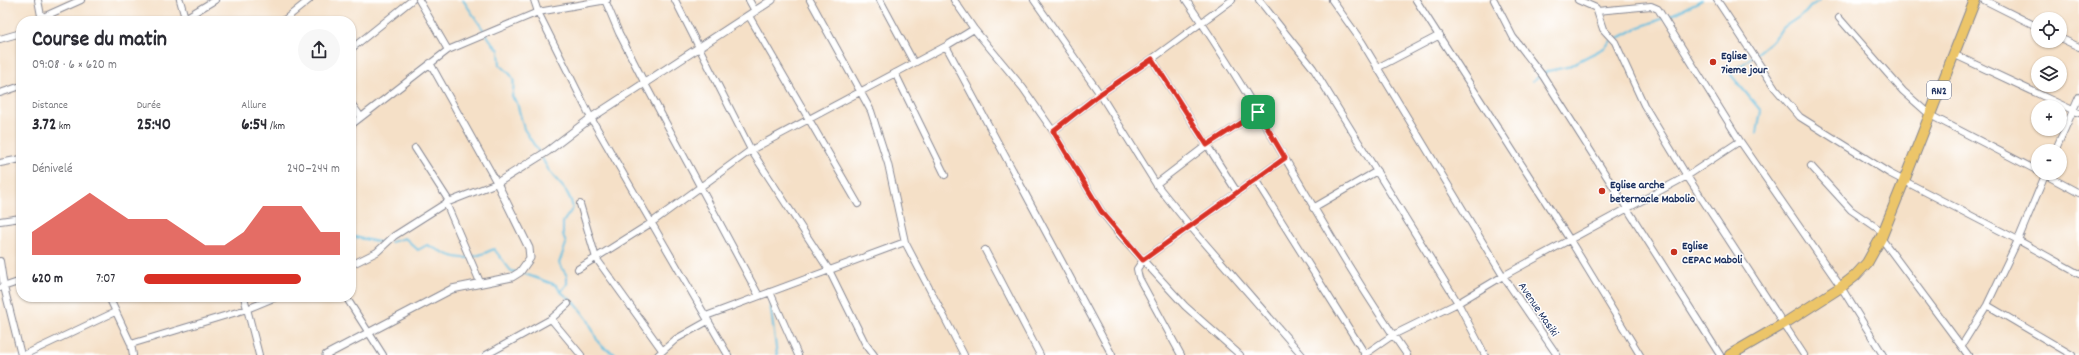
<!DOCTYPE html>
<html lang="fr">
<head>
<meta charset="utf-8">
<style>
	:root { --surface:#fff; --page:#f7f7f7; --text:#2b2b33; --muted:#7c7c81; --accent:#d93025 }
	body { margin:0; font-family:Dekko,sans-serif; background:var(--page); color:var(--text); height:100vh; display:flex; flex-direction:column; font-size:15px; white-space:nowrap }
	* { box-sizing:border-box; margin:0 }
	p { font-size:13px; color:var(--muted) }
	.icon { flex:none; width:22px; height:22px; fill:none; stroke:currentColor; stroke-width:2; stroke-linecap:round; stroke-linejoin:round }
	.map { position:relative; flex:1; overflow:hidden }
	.details { position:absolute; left:16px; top:16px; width:340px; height:286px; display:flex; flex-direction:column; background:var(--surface); border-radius:16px; box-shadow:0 1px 3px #0004 }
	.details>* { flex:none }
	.tools { position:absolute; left:2031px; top:12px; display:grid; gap:8px }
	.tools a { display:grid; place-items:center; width:36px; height:36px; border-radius:50%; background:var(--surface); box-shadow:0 1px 3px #0004; font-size:20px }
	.pin { position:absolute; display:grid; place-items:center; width:34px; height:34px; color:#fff; margin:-17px; border-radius:8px; box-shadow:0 2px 6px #0006 }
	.round { display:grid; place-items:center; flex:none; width:42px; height:42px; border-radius:21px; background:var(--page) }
	.head { display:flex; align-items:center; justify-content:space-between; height:68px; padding:0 16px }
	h1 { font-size:22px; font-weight:800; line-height:30px }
	.stats { display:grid; grid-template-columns:repeat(3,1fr); gap:6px; height:68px; padding:4px 16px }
	.stats div { display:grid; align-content:center }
	.stats b { font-size:17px; font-weight:800 }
	.stats small { font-size:11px; font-weight:400 }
	.stats p { font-size:11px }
	.chart { height:112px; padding:8px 16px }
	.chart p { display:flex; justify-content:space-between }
	.chart svg { width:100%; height:72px; margin-top:4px; fill:var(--accent); opacity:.7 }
	ul { padding:0 16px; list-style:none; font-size:13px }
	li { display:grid; grid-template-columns:64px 48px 1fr; align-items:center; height:30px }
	li i { height:10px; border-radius:5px; background:var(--accent) }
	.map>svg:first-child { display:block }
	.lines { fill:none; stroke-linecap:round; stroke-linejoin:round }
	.stream { stroke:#62bee0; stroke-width:2 }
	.minor-casing { stroke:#888892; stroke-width:8 }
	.tertiary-casing { stroke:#888892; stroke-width:9 }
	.trunk-casing { stroke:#888892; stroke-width:12 }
	.minor { stroke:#fff; stroke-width:6 }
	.tertiary { stroke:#fff; stroke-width:7 }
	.trunk { stroke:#ecc569; stroke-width:10 }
	.route-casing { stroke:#fff; stroke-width:8 }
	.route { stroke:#d93025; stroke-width:5 }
	.poi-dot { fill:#c8321e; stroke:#fff; stroke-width:1.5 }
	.labels { text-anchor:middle; stroke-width:3; stroke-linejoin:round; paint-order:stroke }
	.shield { fill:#fff; stroke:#5f6d8e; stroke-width:1 }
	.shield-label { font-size:11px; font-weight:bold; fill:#1b2f5e }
	.poi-label { font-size:12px; font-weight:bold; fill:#1b2f5e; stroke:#fff; text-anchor:start }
	.street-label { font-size:12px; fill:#1b2f5e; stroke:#fff }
</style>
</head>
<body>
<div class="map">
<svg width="2079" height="355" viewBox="0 0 2079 355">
	<rect width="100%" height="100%" fill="#fff"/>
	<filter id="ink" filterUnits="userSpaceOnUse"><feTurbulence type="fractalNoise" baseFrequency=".025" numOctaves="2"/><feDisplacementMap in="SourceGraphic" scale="8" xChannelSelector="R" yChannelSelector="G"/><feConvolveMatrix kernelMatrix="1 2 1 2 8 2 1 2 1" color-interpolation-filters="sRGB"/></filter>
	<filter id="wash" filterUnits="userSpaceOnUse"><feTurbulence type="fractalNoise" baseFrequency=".012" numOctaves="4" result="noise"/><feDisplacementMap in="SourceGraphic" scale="16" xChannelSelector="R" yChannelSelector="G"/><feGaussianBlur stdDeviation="0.9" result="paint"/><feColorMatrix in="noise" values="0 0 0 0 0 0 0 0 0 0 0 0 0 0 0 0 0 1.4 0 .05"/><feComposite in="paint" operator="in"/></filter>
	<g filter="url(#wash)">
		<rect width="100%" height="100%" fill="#f5e0c7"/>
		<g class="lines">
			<path class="stream" d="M463,0l30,44 6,6 1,15c14,11 16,14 12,32l5,6 7,26 16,25
				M1615,40l22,-12 30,-11 35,-17
				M1532,81l16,-10 19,-4 37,-19 7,-7
				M1757,133l4,-22 -30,-36 3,-6 8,-4 28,-23 14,-15 21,-14 6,-7 9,-6
				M542,158c3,6 7,13 11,18 10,11 17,17 20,32l-10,14v12l3,10 -7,19 8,13v8l-6,8 14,11 13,17 10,22 6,6 13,7
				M351,238l4,-1 28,6
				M391,242l14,-4 13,12 9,-5c30,14 35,19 67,4l17,22 5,1
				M522,273l34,12 5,7
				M770,303l7,52"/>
		</g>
	</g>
	<g filter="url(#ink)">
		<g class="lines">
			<g class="minor-casing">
				<path id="minor" d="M38,0l4,21
					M180,0l5,18
					M419,0l29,50
					M534,0l4,12 53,106 137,237
					M605,0l14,33 25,49 115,214
					M675,0l76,150 78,120 36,73 9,12
					M749,0l6,11
					M810,0l61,111 17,53 17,78 59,113
					M880,0l34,63
					M954,0l20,29 49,59 30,43 48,80 19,24 65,71 55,49
					M1034,0l66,94 56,90 34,42 112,129
					M1186,0c80,115 141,241 221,355
					M1259,0l54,68 145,235 27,52
					M1332,0l30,42 141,234 54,79
					M1416,0l154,240 70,115
					M1494,0l19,37 30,39 177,279
					M1578,0l18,8 7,21 12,13 29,63 43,71 117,179
					M1717,0l58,88 25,29 89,56 129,67 61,34
					M1984,0l54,27
					M1597,11l54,-5 7,3 82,132 101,146 42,68
					M749,16l109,188
					M41,18l40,-18
					M1839,18l64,73 27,24 108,56
					M180,21l35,-21
					M283,21l26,-21
					M2060,38l19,9
					M0,39l21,-6
					M946,46l166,309
					M351,49l61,-49
					M1953,54l126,59
					M1152,59l85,133
					M1377,68l63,-33
					M895,73l50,102
					M0,93l21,-7
					M351,103l10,14
					M351,125l97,-75 90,-38 69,-12
					M1053,131l47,-37 52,-35 80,-59
					M415,148l34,53
					M2055,151l24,-54
					M0,163l21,-4
					M1811,166l40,44 32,22
					M2042,173l37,20
					M1255,179l110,175
					M1156,184l51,-39 51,-33
					M446,203l34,79
					M580,204l16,54 66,92
					M1313,208l64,-37
					M0,221l21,-3
					M1881,238l87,117
					M985,250l55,105
					M0,261l4,26 17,68
					M351,265l26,-13 17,-16 52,-33 51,-20 -67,-120
					M578,269l73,-46 100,-73 195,-104 28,-17
					M0,288l21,-7
					M770,292l28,63
					M109,297l22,47 2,11
					M244,297l15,58
					M346,297l37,58
					M1987,305l85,50
					M706,316l199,-74
					M551,319l30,36
					M131,344l116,-35 29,-12
					M1962,345l25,-40 31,-65 28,-67
					M24,355l91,-43
					M486,355l65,-36 17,-15
					M658,355l18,-16 32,-18
					M1181,355l-42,-77 -2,-9 6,-9 142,-102
					M1364,355l29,-20 65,-32 45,-27 184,-100 53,-35"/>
			</g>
			<g class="tertiary-casing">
				<path id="tertiary" d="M326,355l126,-66 60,-12 8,-5 10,-14 -1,-10 -32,-65 51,-32 43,-33 181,-118"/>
			</g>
			<g class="trunk-casing">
				<path id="trunk" d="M1730,355l55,-32 56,-36 14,-11 12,-13 14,-25 23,-57 71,-181"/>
			</g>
			<use href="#minor" class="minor"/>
			<use href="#tertiary" class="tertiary"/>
			<use href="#trunk" class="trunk"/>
		</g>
	</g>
	<g class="lines" filter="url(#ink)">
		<g class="route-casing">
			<path id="route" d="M1152,59l55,86 51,-33 27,46 -142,102 -42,-49 -48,-80 47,-37z"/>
		</g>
		<use href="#route" class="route"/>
	</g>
	<g class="poi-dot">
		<circle cx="1713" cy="62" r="4"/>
		<circle cx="1602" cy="191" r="4"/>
		<circle cx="1674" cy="252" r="4"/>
	</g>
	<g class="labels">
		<rect class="shield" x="1927" y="81" width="24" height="18" rx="3"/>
		<g class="shield-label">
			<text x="1939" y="94">RN2</text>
		</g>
		<g class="poi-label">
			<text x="1721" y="59">Eglise<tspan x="1721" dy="14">7ieme jour</tspan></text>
			<text x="1610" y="188">Eglise arche<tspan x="1610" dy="14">beternacle Mabolio</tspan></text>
			<text x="1682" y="249">Eglise<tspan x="1682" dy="14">CEPAC Maboli</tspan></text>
		</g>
		<g class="street-label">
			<text transform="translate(1539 309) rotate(56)" y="4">Avenue Masiki</text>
		</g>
	</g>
</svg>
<div class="tools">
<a><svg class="icon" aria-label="locate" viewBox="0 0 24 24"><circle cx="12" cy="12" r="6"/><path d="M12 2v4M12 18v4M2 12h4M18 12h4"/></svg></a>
<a><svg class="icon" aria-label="layers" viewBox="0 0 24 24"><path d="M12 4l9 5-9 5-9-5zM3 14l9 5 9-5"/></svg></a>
<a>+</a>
<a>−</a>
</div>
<div class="pin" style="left:1258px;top:112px;background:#1e9e55"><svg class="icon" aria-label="arrive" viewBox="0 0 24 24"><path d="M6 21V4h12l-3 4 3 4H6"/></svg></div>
<section class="details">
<div class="head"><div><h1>Course du matin</h1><p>09:08 · 6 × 620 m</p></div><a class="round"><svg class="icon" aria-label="share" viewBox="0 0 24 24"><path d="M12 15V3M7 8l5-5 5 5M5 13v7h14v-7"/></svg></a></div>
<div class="stats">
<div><p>Distance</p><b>3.72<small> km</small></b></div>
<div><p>Durée</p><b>25:40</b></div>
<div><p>Allure</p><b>6:54<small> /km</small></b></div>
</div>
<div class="chart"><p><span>Dénivelé</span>240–244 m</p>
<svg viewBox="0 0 160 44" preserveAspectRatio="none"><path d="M0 44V30L10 22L20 14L30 6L40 14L50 22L60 22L70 22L80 30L90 38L100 38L110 30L120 14L130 14L140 14L150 30L160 30V44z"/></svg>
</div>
<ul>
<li><b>620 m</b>7:07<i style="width:80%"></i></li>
</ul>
</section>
</div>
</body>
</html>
